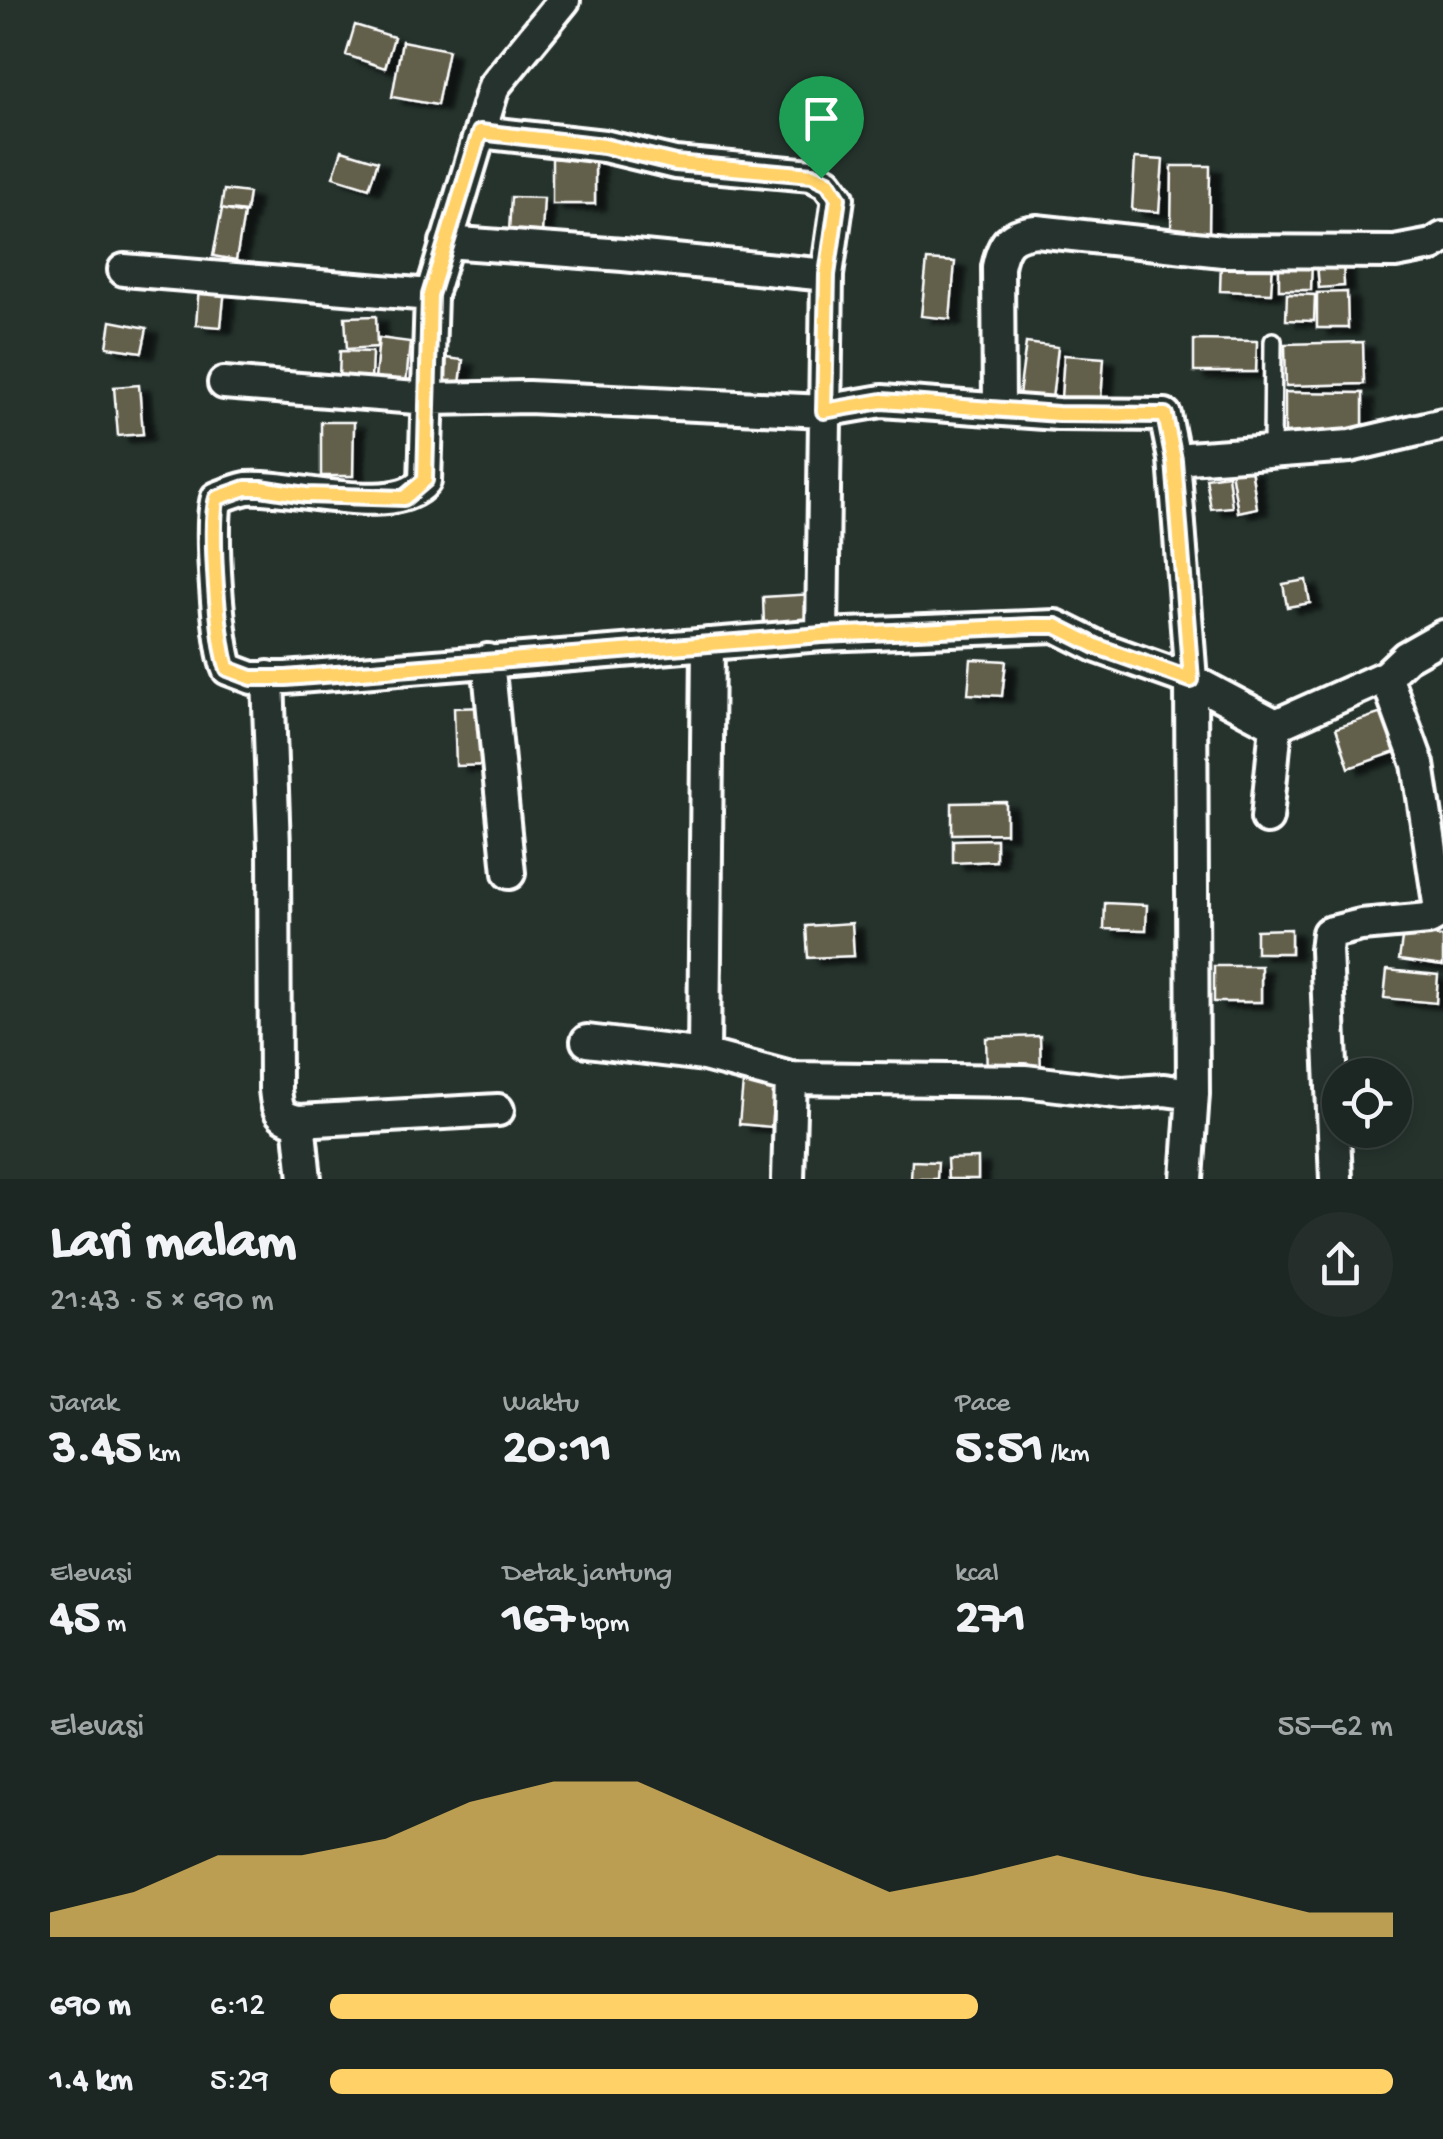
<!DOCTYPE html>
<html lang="id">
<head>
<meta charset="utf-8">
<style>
	:root { --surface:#1c2622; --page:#252e2a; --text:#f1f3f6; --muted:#a0a5a5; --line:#3a4340; --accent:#ffd166 }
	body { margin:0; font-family:"Gochi Hand",sans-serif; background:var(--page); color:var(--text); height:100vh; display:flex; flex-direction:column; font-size:38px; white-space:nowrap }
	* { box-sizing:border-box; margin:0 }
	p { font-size:32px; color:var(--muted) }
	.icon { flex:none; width:55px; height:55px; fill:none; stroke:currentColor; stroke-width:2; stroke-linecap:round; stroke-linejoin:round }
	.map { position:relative; height:1179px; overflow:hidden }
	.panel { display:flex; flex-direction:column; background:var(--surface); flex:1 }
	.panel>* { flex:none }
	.tools { position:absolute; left:1322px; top:1058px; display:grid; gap:20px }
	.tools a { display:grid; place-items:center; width:90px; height:90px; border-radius:50%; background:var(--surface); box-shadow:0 5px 15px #0003,0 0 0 2px var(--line); font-size:50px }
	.pin { position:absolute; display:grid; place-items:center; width:85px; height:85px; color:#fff; margin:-102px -42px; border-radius:50% 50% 50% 0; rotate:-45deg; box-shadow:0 0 10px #0007 }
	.pin .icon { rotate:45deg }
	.round { display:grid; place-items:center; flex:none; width:105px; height:105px; border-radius:52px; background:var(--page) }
	.overview { display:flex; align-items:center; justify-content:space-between; height:170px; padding:0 50px }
	h1 { font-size:55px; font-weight:800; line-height:75px }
	.metrics { display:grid; grid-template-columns:repeat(3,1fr); gap:15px; height:170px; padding:10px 50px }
	.metrics div { display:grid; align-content:center }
	.metrics b { font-size:50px; font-weight:800 }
	.metrics small { font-size:28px; font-weight:400 }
	.metrics p { font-size:28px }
	.chart { height:280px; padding:20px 50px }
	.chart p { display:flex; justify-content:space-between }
	.chart svg { width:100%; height:180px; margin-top:10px; fill:var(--accent); opacity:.7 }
	ul { padding:0 50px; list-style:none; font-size:32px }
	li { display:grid; grid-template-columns:160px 120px 1fr; align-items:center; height:75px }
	li i { height:25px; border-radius:12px; background:var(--accent) }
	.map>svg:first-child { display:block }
	.building { fill:#625e4b; stroke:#fff; stroke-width:2.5; filter:url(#shadow) }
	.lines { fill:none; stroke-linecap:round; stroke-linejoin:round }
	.lane-casing { stroke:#fff; stroke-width:22 }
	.street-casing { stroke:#fff; stroke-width:38 }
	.lane { stroke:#26332d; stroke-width:15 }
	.street { stroke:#26332d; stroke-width:30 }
	.route-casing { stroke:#fff; stroke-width:20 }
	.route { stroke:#ffd166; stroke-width:12 }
</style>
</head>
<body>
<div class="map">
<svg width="1443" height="1179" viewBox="0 0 1443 1179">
	<defs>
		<filter id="shadow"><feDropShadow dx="11" dy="6" stdDeviation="2.5" flood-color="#0009"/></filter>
	</defs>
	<rect width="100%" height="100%" fill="#26332d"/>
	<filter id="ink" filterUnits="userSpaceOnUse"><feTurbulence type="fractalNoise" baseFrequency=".01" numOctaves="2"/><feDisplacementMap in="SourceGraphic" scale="20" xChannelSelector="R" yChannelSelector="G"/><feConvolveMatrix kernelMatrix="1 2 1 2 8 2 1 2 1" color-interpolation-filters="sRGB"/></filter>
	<g filter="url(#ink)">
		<path class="building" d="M355,25l39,12 -9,31 -39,-13z
			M402,41l46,9 -11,55 -45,-8z
			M342,150l36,11 -9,27 -36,-11z
			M552,158h43v46h-43z
			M1135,158l28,2 -4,52 -27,-2z
			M1172,166h38l-1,67h-38z
			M224,190l25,3 -3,19 -25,-3z
			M511,197l33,1 -2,35 -33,-1z
			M222,209l22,5 -8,46 -23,-4z
			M927,260l28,2 -5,57 -29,-3z
			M1221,260l52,3 -2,30 -51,-2z
			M1279,260h33l-1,30h-32z
			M1343,261l1,25 -25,2 -2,-26z
			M199,286l26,2 -4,39 -25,-2z
			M1347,292l1,36h-31v-35z
			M1287,294l28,1 -1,26 -28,-1z
			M376,316l1,31 -30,2 -2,-32z
			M111,321l36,7 -5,24 -35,-5z
			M379,338l31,4 -5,52 -31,-4z
			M1194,340l63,1 -1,31h-62z
			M1363,342l1,42 -78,2 -1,-42z
			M1026,343l32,4 -6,52 -33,-4z
			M340,351l32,1 -1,28 -32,-1z
			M1064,355l40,3 -3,42 -40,-2z
			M438,357l25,3 -4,32 -25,-3z
			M139,385l4,49 -25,2 -4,-49z
			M1285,392l78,1v48l-78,-1z
			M321,422h33l-1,54h-32z
			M1251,468l6,40 -19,4 -7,-41z
			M1228,475l4,32 -21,2 -5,-31z
			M1306,580l4,23 -23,4 -4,-23z
			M814,594l2,30 -52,3 -1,-30z
			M971,659l35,2 -4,35 -34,-2z
			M488,707l1,58 -33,1 -2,-58z
			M1394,709l13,39 -58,20 -13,-40z
			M1006,802v31l-54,1v-31z
			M996,839v22l-43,2v-23z
			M1105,903l42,2 -1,25 -42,-1z
			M852,923l2,33 -46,2 -2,-32z
			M1291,929v24h-35v-23z
			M1403,932l40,5v29l-44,-6z
			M1214,966h47v36h-47z
			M1387,970l51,5 -2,28 -52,-5z
			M1040,1036l1,37 -54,2 -1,-37z
			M743,1083l32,3 -4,41 -32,-3z
			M978,1158v21h-30l-1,-20z
			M912,1161l26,1 -1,17h-26z"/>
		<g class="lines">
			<g class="lane-casing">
				<path id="lane" d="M1272,452l1,-111"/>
			</g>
			<g class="street-casing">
				<path id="street" d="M564,0l-70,86 -63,209 -6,186c-30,38 -134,3 -178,7 -10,2 -20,6 -30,10 -8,23 1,149 11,171l24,9h34l536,-43 234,-9 42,21 93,33 85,45 110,-49 20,-19 37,-21
					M480,132l124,14 71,17 137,12 15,8 11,15 -11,77 -5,360
					M446,242l177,13 204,20
					M124,270l307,25
					M224,383l205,16 99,-2 296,14 58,-10 176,13 107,1 9,44 17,221 2,414 -6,85
					M999,408l-1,-141c5,-25 12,-33 38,-36l187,20 172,1 37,-7 11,-7
					M1174,459l176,-13 93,-22
					M488,660l21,213
					M268,677l6,170 1,242c2,19 3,29 24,32l199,-11
					M1267,818l9,-93
					M587,1041l117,14 87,23 234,3 98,12 41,-3 29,4
					M704,1055l4,-411
					M299,1121l6,58
					M788,1179l3,-101
					M1336,1179l-10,-229 2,-17 33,-8 68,-6 9,-5 1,-11 -21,-139 -32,-88"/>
			</g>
			<use href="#lane" class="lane"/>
			<use href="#street" class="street"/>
		</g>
	</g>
	<g class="lines" filter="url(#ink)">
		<g class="route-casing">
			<path id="route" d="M480,132l124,14 71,17 137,12 16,7 10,16 -11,77 -3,136 58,-10 176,13 107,1 9,45 17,220 -93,-33 -42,-21h-23l-211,9 -536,43h-34l-24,-9c-10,-23 -19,-148 -11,-171l29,-10h15l45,7 98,3 21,-18 5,-185z"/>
		</g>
		<use href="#route" class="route"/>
	</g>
</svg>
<div class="tools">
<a><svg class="icon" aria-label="locate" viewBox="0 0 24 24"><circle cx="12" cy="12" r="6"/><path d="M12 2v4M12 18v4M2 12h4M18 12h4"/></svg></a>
</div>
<div class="pin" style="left:821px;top:178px;background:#1e9e55"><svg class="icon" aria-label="arrive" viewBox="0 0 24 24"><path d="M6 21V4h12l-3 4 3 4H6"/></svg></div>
</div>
<section class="panel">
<div class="overview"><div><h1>Lari malam</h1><p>21:43 · 5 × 690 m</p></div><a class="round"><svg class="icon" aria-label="share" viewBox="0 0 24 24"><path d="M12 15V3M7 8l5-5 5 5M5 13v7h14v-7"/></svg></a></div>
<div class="metrics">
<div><p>Jarak</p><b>3.45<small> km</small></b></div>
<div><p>Waktu</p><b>20:11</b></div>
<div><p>Pace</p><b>5:51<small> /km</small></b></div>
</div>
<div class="metrics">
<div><p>Elevasi</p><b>45<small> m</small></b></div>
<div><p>Detak jantung</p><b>167<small> bpm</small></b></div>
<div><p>kcal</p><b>271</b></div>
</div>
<div class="chart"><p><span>Elevasi</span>55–62 m</p>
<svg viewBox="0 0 160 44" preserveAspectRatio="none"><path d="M0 44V38L10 33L20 24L30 24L40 20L50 11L60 6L70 6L80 15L90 24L100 33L110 29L120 24L130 29L140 33L150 38L160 38V44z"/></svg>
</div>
<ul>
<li><b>690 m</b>6:12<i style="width:61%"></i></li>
<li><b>1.4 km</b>5:29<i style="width:100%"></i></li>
</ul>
</section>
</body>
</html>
